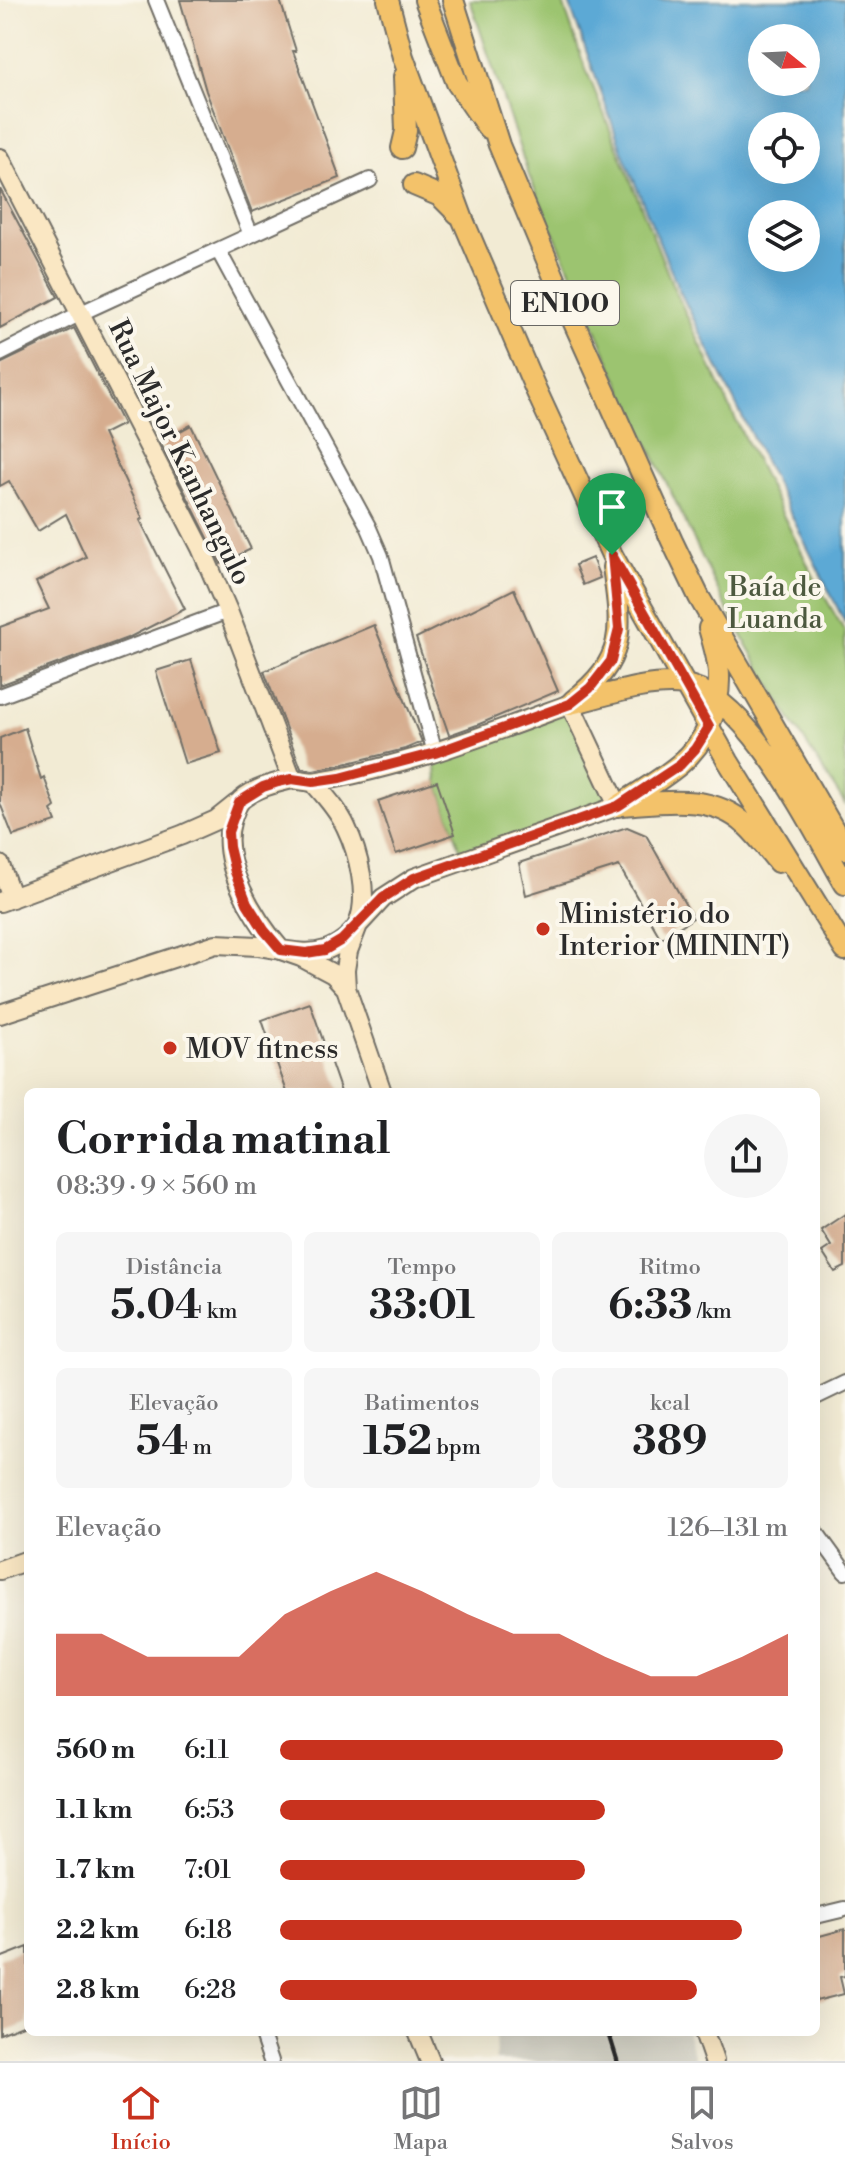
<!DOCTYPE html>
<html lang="pt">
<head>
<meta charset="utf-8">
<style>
	:root { --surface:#fff; --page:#f6f6f6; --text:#202124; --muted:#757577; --line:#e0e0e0; --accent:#c8321e }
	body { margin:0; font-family:"Libre Bodoni",serif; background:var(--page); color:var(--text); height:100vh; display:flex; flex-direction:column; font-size:30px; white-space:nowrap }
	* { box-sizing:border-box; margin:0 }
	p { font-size:26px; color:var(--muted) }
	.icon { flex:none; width:44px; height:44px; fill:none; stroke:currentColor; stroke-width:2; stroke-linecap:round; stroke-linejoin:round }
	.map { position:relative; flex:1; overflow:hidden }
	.details { position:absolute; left:24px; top:1088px; width:796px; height:948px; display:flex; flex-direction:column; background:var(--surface); border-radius:12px; box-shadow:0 8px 32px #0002 }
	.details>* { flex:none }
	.needle { width:52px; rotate:108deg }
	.tools { position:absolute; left:748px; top:24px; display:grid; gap:16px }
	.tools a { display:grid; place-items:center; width:72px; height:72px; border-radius:50%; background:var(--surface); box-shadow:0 8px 32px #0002; font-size:40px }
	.pin { position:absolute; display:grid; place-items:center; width:68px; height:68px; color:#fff; margin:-82px -34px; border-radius:50% 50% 50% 0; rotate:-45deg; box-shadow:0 0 8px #0007 }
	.pin .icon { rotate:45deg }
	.round { display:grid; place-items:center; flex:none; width:84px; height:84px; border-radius:42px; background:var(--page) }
	.summary { display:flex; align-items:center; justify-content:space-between; height:136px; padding:0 32px }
	h1 { font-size:44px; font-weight:800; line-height:60px }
	.metrics { display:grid; grid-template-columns:repeat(3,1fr); gap:12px; height:136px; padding:8px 32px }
	.metrics div { display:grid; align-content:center; border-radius:12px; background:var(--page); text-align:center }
	.metrics b { font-size:40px; font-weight:800 }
	.metrics small { font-size:22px; font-weight:400 }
	.metrics p { font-size:22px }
	.chart { height:224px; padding:16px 32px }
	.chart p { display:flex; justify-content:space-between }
	.chart svg { width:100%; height:144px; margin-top:8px; fill:var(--accent); opacity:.7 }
	ul { padding:0 32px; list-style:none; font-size:26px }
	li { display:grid; grid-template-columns:128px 96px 1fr; align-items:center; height:60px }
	li i { height:20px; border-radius:10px; background:var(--accent) }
	.tabs { display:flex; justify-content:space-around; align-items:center; height:112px; border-top:2px solid var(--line); background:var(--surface); font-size:22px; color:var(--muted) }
	.tabs a { display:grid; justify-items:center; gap:4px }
	.tabs .current { color:var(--accent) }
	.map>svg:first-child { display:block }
	.industrial { fill:#c6c5b8 }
	.green { fill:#9cc46f; stroke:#64784d; stroke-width:2 }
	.water { fill:#5ca9d5; stroke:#446a80; stroke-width:2; fill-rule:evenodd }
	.building { fill:#d6ad8f }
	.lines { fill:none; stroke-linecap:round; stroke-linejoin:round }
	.street-casing { stroke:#716e66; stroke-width:18 }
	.secondary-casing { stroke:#716e66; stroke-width:22 }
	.primary-casing { stroke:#716e66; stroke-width:24 }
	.street { stroke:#fff; stroke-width:14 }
	.secondary { stroke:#fae7c3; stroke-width:18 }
	.primary { stroke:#f3c26a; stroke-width:20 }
	.rail { stroke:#2b2b2b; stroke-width:5 }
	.route-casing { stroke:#fff; stroke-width:16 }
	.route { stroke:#c8321e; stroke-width:10 }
	.poi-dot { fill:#c8321e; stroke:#fbf7ec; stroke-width:3 }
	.labels { text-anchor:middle; stroke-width:8; stroke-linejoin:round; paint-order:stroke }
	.shield { fill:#fbf7ec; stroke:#696865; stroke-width:2 }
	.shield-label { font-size:26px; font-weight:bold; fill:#2b2b2b }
	.street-label { font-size:28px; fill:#2b2b2b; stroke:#fbf7ec }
	.park-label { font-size:28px; fill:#4d593f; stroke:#fbf7ec }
	.poi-label { font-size:28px; fill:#2b2b2b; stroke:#fbf7ec; text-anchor:start }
</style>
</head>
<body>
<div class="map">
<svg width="845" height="2061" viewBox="0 0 845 2061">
	<rect width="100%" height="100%" fill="#fbf7ec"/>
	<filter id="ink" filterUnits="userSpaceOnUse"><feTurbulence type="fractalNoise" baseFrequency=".0125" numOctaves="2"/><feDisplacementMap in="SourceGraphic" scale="16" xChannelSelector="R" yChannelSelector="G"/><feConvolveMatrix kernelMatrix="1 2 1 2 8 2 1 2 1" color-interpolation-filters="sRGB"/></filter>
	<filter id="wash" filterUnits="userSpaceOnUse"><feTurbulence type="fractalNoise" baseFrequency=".006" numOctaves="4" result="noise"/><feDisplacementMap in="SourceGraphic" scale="32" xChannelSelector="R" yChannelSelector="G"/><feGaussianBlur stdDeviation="1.8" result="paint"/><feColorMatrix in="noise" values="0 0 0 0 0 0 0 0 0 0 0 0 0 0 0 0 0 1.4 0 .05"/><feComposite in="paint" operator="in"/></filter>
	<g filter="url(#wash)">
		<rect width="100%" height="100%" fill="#f2ebd4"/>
		<path class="industrial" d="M495,2032h192l9,29h-200z"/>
		<path class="green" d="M470,0h92l20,59 91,227 69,147 75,150 28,49v172l-61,-95 -56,-98 -103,-215 -96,-220z
			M570,704l48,102 -154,54 -27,-79 -2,-28z"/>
		<path class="water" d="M568,0h277v623l-166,-333 -56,-136zM762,38h44v44h-44zM762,126h44v44h-44zM762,214h44v44h-44z"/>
		<g id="blocks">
			<path class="building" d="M180,0h100l16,51h-3l47,127 -88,34 -46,-121z
				M0,189l58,108 -58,31z
				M74,328l49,96 -20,10 40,85 -3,1 45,89 -55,28 -130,48v-58l49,-18 -13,-27 50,-25 -20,-43 -28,17 -29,-50 -9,5v-122z
				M191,425l60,124 -30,15 -61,-122z
				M592,558l8,20 -17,7 -8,-20z
				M514,589l44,102 -81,34 -28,10 -33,-97z
				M374,625l48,117 -17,7 -61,15 -31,6 -12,-2 -37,-97z
				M191,660l30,93 -36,11 -29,-93z
				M25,728l16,51 3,-2 11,30 -4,3 5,12 -43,14 -13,-33v-65z
				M437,781l18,53 -59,20 -18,-53z
				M627,827l19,8 47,83 -32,21 -42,-73 -93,29 -7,-32z
				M310,1003l31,89h-54l-25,-72z
				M845,1214v53l-10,5 -13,-20 9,-6 -10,-16z
				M845,1929v47l-5,1 4,17 -28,7v-64z
				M28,1947v76l-28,11v-76z"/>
		</g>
	</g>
	<g filter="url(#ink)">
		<use href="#blocks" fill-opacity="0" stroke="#716e66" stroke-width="2"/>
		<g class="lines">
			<g class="street-casing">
				<path id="street" d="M156,0l95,235
					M218,250l150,276 13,30 54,197
					M0,354l81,-41 289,-133
					M0,696l228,-85
					M816,1397l29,-14
					M816,1532l29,40
					M816,1916l29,-7
					M261,2032l10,29"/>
			</g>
			<g class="secondary-casing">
				<path id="secondary" d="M0,158l201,390 27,63 64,168
					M292,779l21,3c12,14 25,28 33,45 12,25 24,70 12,97 -4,10 -22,23 -33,26 -14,5 -30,2 -44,0 -26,-30 -62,-86 -50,-128 2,-7 5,-16 10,-22 14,-12 34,-17 51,-21z
					M313,782c89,-14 173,-47 257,-78l48,102 -204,72 -31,20 -25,27 -10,26 -3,19 1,18 36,104
					M0,865l12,33
					M0,902l182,-67 34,-15 20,-16
					M0,1014l216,-70 42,2 23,4 20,7 32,17 13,14
					M0,1570l28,-10
					M418,2032l12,29
					M704,2032l10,29"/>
			</g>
			<g class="primary-casing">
				<path id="primary" d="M388,0l15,57 60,163 73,170 76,165 116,206 117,189
					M425,0l32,83 31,45
					M453,0l46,145 63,151 110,245 27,56 146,252
					M402,148l4,-17 -2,-54
					M414,185l26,11 18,18
					M573,701c54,-42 49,-71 40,-134
					M570,704c34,-8 79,-24 114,-19 64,9 130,146 161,199
					M622,805c41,-3 91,-12 124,20 12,11 22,25 32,37
					M618,806c20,-13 43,-26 62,-42 25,-21 40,-54 39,-88 0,-16 -6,-33 -10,-48"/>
			</g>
			<use href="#street" class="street"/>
			<use href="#secondary" class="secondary"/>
			<use href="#primary" class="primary"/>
			<path class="rail" d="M608,2032l9,29"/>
		</g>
	</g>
	<g class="lines" filter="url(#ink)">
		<g class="route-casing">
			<path id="route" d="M612,555l97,172 -14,22 -15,16 -62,41 -204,72 -31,20 -41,42 -17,10 -19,3 -25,-3 -17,-20 -17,-27 -12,-31 -6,-25 -1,-15 11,-30 24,-15 15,-5 14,-3 21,3 27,-4 95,-25 135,-49 20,-16 21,-27 8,-32z"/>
		</g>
		<use href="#route" class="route"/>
	</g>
	<g class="poi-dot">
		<circle cx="543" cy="929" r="8"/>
		<circle cx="170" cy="1048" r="8"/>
	</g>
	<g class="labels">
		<rect class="shield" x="511" y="281" width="108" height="44" rx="6"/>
		<g class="shield-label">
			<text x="565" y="312">EN100</text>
		</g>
		<g class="street-label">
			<text transform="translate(181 452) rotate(64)" y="10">Rua Major Kanhangulo</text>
		</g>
		<g class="park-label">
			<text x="775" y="596">Baía de<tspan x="775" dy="32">Luanda</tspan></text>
		</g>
		<g class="poi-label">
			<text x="559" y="923">Ministério do<tspan x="559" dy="32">Interior (MININT)</tspan></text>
			<text x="186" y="1058">MOV fitness</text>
		</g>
	</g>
</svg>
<div class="tools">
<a><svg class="needle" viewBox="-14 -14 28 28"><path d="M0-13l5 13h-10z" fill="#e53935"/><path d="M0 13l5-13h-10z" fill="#757577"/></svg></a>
<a><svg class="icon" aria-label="locate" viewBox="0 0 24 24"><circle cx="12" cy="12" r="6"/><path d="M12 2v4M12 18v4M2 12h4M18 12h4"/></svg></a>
<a><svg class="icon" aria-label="layers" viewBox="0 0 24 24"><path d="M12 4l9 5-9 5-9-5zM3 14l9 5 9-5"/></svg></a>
</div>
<div class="pin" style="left:612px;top:555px;background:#1e9e55"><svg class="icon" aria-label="arrive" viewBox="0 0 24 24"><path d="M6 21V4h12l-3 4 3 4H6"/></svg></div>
<section class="details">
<div class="summary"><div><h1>Corrida matinal</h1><p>08:39 · 9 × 560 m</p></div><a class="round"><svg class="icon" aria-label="share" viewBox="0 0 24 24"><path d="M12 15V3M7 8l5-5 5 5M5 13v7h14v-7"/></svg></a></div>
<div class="metrics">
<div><p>Distância</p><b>5.04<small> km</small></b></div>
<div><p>Tempo</p><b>33:01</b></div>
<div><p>Ritmo</p><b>6:33<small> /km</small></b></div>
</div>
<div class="metrics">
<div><p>Elevação</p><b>54<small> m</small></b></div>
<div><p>Batimentos</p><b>152<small> bpm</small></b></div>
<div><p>kcal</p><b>389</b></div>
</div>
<div class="chart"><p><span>Elevação</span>126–131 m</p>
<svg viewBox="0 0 160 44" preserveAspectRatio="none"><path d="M0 44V25L10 25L20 32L30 32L40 32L50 19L60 12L70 6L80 12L90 19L100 25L110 25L120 32L130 38L140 38L150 32L160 25V44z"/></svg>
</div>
<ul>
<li><b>560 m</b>6:11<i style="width:99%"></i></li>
<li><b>1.1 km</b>6:53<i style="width:64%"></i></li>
<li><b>1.7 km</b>7:01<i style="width:60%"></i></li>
<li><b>2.2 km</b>6:18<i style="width:91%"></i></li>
<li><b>2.8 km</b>6:28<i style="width:82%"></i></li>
</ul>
</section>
</div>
<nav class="tabs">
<a class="current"><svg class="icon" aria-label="home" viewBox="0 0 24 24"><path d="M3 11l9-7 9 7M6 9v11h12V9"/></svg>Início</a>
<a><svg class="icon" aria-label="map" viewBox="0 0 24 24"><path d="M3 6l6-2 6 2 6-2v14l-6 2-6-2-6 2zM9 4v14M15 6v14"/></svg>Mapa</a>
<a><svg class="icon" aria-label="saved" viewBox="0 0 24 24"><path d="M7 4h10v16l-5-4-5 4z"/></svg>Salvos</a>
</nav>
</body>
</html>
